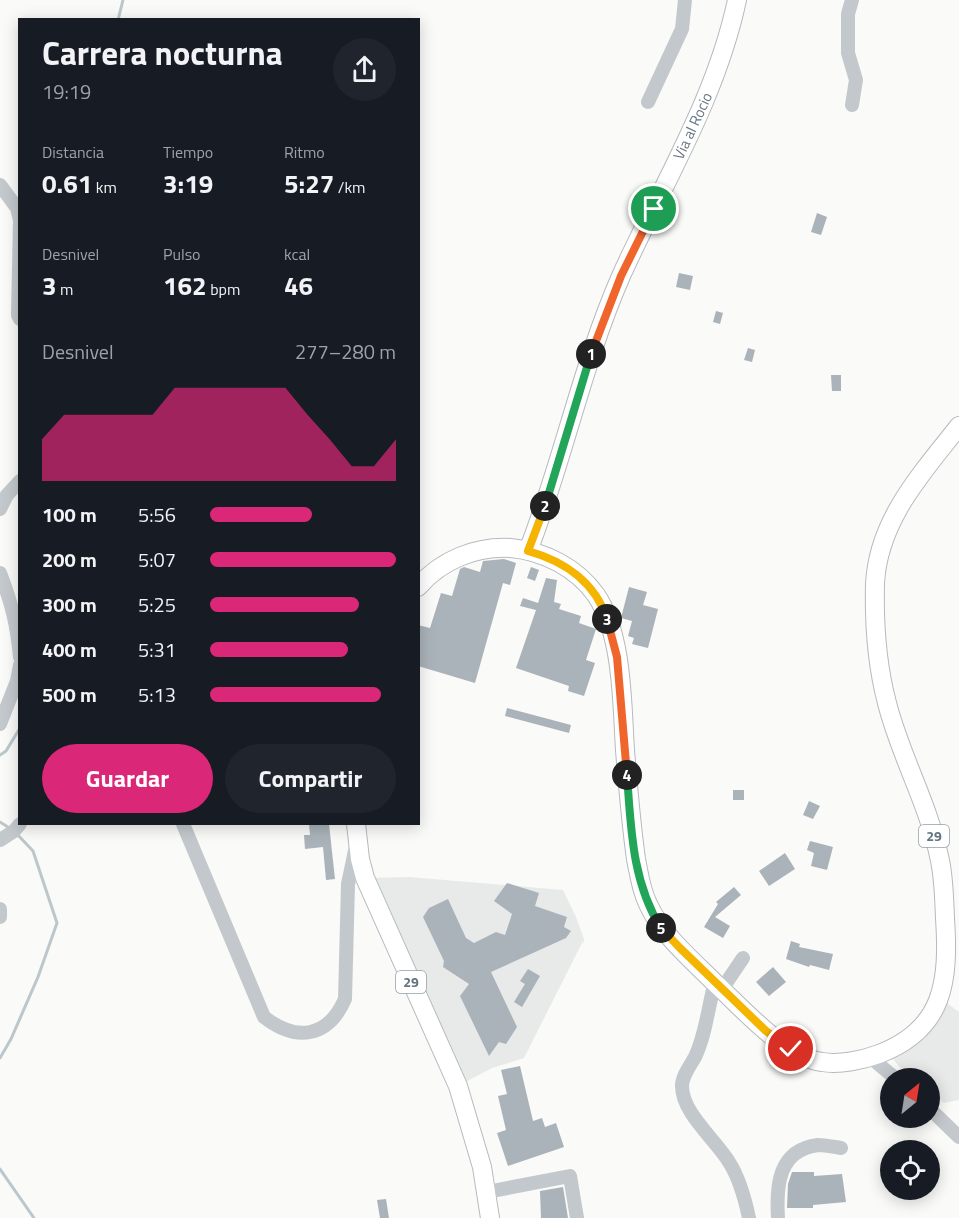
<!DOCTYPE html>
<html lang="es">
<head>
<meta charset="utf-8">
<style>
	:root { --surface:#171b24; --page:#20242c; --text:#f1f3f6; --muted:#9ea1a6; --accent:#db2777 }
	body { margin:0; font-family:"Titillium Web",sans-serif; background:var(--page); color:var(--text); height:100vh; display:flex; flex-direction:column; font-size:22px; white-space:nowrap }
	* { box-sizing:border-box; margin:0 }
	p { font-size:20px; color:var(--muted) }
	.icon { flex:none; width:33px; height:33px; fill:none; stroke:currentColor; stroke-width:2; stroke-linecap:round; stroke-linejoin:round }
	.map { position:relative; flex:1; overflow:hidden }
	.panel { position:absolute; left:18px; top:18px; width:402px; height:807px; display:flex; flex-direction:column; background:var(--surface); border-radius:0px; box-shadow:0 3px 15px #0003 }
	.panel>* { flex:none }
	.needle { width:39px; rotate:30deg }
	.controls { position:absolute; left:880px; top:1068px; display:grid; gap:12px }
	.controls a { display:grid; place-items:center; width:60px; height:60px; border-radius:50%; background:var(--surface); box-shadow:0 3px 15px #0003; font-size:30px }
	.pin { position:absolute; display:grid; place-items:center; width:51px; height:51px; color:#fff; margin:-26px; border:3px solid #fff; border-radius:50%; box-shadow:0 2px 6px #0007 }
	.km { position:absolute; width:30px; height:30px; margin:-15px; border-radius:50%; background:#222; color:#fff; font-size:16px; line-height:30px; text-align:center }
	.round { display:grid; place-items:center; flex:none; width:63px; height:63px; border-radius:32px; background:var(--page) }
	.headline { display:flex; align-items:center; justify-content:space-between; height:102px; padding:0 24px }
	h1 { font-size:33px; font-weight:700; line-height:45px }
	.stats { display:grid; grid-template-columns:repeat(3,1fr); gap:9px; height:102px; padding:6px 24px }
	.stats div { display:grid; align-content:center }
	.stats b { font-size:26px; font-weight:700 }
	.stats small { font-size:16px; font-weight:400 }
	.stats p { font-size:16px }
	.chart { height:168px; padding:12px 24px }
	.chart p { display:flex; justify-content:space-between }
	.chart svg { width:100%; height:108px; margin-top:6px; fill:var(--accent); opacity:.7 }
	.cta { display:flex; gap:12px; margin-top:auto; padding:12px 24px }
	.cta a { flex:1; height:69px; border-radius:36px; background:var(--accent); color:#fff; font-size:24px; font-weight:700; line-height:69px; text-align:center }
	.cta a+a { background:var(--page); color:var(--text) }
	ul { padding:0 24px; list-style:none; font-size:20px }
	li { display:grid; grid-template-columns:96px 72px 1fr; align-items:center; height:45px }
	li i { height:15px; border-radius:8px; background:var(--accent) }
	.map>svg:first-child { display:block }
	.built { fill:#e8e9e9 }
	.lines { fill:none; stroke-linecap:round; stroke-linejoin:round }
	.stream { stroke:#bbc7cb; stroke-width:3 }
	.building { fill:#aab3b9 }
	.major-casing { stroke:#b5babe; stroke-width:20 }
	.minor { stroke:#c3c8cc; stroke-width:14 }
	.major { stroke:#fff; stroke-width:18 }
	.split-1-casing { stroke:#fff; stroke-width:12 }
	.split-2-casing { stroke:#fff; stroke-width:12 }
	.split-3-casing { stroke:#fff; stroke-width:12 }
	.split-4-casing { stroke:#fff; stroke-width:12 }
	.split-5-casing { stroke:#fff; stroke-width:12 }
	.split-6-casing { stroke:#fff; stroke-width:12 }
	.split-1 { stroke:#f0652b; stroke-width:8 }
	.split-2 { stroke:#22a559; stroke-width:8 }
	.split-3 { stroke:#f5b400; stroke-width:8 }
	.split-4 { stroke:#f0652b; stroke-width:8 }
	.split-5 { stroke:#22a559; stroke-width:8 }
	.split-6 { stroke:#f5b400; stroke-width:8 }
	.labels { text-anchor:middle; stroke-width:6; stroke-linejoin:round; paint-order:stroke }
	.shield { fill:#fff; stroke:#939fa8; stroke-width:1.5 }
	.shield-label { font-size:14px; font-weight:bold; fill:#657683 }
	.street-label { font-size:15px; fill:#657683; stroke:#fff }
</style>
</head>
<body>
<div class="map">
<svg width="959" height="1218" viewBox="0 0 959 1218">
	<rect width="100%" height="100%" fill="#fafaf8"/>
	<path class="built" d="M409,877l154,13 13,27 8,22v5l-1,-3 -59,117 -32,10 -34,18 -93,-208z
		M944,1001l15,11v88l-15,3 -14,-10v-15h-11l-6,-5 -5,4 -20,-24z"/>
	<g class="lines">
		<path class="stream" d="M118,20l5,-20
			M0,755l6,-4 14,-23
			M0,822l11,7
			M0,1058l11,-19 27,-62 19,-54 -24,-72 -17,-18
			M0,1169l34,49"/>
	</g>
	<path class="building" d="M817,213l10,4 -6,18 -10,-3z
		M679,273l14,3 -3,14 -14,-3z
		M716,311l7,2 -3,11 -7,-2z
		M748,348l7,2 -3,12 -8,-2z
		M831,375h10v16h-9z
		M504,559l12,4 -6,22 -7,-2 -28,100 -57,-17v-41l12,3 11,-35 11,3 8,-27 4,-2 16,5 3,-11z
		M531,567l8,3 -4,11 -8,-3z
		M546,578l11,2 -3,22 7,2 -2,5 22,7 -2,7 17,6 -10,31 9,3 -11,33 -16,-5 1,-5 -53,-18 20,-58 -16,-4 3,-8 15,5z
		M629,587l18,5 -4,13 15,4 -10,39 -16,-4 2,-6 -6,-2 4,-15 -11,-3z
		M507,708l64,17 -2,8 -64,-17z
		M733,790h11v10h-11z
		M809,801l11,5 -7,13 -10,-4z
		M309,824h20l6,55 -9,1 -3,-33 -18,2 -1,-14h6z
		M810,841l23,6 -6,23 -16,-4 3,-13 -7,-3z
		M785,853l10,16 -26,17 -10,-15z
		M507,883l32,10 -4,13 32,11 -3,10 7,4 -5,7 -75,34 26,55 -11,17 -7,-2 -10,14 -29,-60 9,-12 -26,-17 1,-6 -21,-44 6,-9 19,-9 18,39 8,5 22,-11 9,3 7,-21 -18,-13z
		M734,887l7,8 -26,22 15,9 -7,12 -19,-11 14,-23 -2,-2z
		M791,941l9,3 -1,3 34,7 -4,16 -19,-5 -1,2 -23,-8z
		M773,967l13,15 -17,14 -13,-14z
		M528,969l12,7 -18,31 -8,-5 11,-18 -5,-3z
		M520,1066l13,55 9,-3 3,9 11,-4 8,24 -56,19 -11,-33 9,-3 -8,-34 9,-2 -6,-24z
		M792,1172h22v4l28,-2 4,28 -33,3v3h-26l1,-24z
		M563,1187l5,31h-27l-1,-27z
		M386,1199l3,19h-9l-3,-18z"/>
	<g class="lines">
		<g class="major-casing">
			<path id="major" d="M528,551c35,-90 54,-186 93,-275 41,-91 95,-177 116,-276
				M418,587c23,-27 58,-41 93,-39 33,3 66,20 85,47 27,40 26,109 29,155 3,37 6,73 11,109 3,15 5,31 12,45 14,31 43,55 67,79 26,24 71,75 107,79 18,3 41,-2 57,-8 66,-25 70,-74 66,-136 -1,-21 -1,-42 -6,-62 -11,-53 -39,-101 -52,-153 -10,-38 -13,-80 -12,-119 3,-64 47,-111 84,-158
				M356,824l4,35 5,19 93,208 24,81 8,51"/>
		</g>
		<path class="minor" d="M648,102l34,-73 3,-29
			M852,105l4,-25 -8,-27v-39l4,-14
			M0,185l17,23 3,12
			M20,221l-2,94 2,4
			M0,509l7,-14 13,-14
			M0,573c12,31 17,52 20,84
			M0,724l17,-43 3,-16
			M183,824l81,193c32,25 64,21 81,-18l3,-115 8,-38
			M0,840l14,-9 6,-7
			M0,909v8
			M715,982c-7,25 -9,52 -20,75 -5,9 -13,19 -13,29 0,27 33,53 47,76 11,17 16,37 20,56
			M722,989l21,-31
			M870,1057l25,21
			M930,1109l29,28
			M487,1192l83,-16 7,42
			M778,1218c-2,-32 0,-68 40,-73 7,0 16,2 23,3"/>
		<use href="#major" class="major"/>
	</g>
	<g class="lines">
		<g class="split-1-casing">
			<path id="split-1" d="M591,354l30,-78 33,-67"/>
		</g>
		<g class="split-2-casing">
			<path id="split-2" d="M545,506l46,-152"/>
		</g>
		<g class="split-3-casing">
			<path id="split-3" d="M545,506l-17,45c36,10 67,31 79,68"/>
		</g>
		<g class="split-4-casing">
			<path id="split-4" d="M607,619l10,38 10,118"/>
		</g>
		<g class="split-5-casing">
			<path id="split-5" d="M627,775c4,53 5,107 34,153"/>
		</g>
		<g class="split-6-casing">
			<path id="split-6" d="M661,928l19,20 86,83 25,18"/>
		</g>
		<use href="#split-1" class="split-1"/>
		<use href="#split-2" class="split-2"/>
		<use href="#split-3" class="split-3"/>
		<use href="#split-4" class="split-4"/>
		<use href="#split-5" class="split-5"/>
		<use href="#split-6" class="split-6"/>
	</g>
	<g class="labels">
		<g class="shield">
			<rect x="919" y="825" width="30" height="22" rx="4.5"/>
			<rect x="396" y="971" width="30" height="22" rx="4.5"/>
		</g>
		<g class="shield-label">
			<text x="934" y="841">29</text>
			<text x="411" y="987">29</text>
		</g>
		<g class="street-label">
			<text transform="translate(693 126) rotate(-65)" y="5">Via al Rocio</text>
		</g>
	</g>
</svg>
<div class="controls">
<a><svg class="needle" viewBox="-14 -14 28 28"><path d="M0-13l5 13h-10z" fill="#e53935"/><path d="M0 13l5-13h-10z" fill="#9ea1a6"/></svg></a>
<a><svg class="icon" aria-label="locate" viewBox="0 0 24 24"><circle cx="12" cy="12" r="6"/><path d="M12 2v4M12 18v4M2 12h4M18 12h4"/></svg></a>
</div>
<div class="pin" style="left:654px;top:209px;background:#1e9e55"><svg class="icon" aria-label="arrive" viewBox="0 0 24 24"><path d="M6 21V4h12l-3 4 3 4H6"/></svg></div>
<div class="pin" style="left:791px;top:1049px;background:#d93025"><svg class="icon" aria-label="check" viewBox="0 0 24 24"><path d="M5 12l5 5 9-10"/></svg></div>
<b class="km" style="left:591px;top:354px">1</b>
<b class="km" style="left:545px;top:506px">2</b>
<b class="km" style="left:607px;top:619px">3</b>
<b class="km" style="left:627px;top:775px">4</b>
<b class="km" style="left:661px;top:928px">5</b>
<section class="panel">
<div class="headline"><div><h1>Carrera nocturna</h1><p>19:19</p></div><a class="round"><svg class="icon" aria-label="share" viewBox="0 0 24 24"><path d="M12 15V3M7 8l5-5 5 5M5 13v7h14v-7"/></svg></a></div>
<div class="stats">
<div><p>Distancia</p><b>0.61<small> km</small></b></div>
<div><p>Tiempo</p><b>3:19</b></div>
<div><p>Ritmo</p><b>5:27<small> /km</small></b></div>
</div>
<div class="stats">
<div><p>Desnivel</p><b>3<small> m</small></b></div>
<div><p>Pulso</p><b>162<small> bpm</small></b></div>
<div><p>kcal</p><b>46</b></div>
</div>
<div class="chart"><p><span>Desnivel</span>277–280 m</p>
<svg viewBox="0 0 160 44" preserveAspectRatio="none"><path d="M0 44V27L10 17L20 17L30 17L40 17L50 17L60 6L70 6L80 6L90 6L100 6L110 6L120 17L130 27L140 38L150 38L160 27V44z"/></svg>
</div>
<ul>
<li><b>100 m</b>5:56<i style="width:55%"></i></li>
<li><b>200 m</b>5:07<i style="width:100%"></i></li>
<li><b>300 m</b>5:25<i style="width:80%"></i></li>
<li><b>400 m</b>5:31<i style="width:74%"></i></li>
<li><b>500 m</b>5:13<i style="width:92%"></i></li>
</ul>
<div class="cta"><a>Guardar</a><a>Compartir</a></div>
</section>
</div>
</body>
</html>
